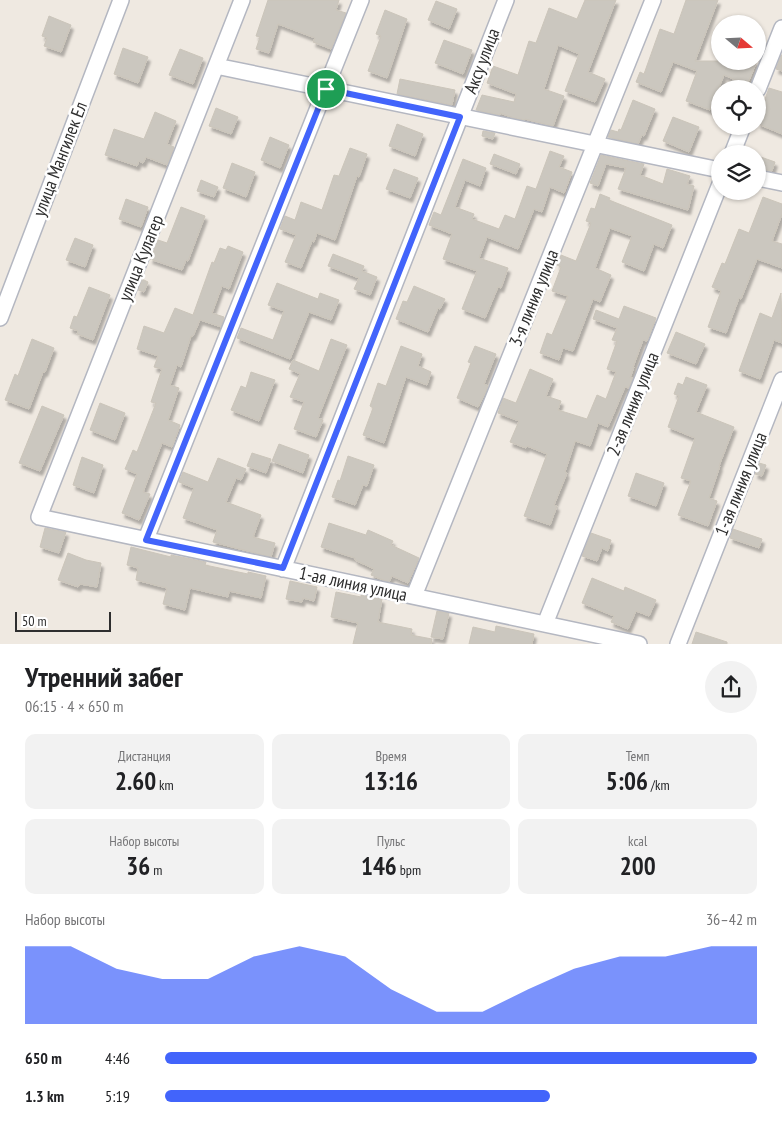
<!DOCTYPE html>
<html lang="ru">
<head>
<meta charset="utf-8">
<style>
	:root { --surface:#fff; --page:#f2f2f2; --text:#202124; --muted:#757577; --accent:#4264fb }
	body { margin:0; font-family:"PT Sans Narrow",sans-serif; background:var(--page); color:var(--text); height:100vh; display:flex; flex-direction:column; font-size:19px; white-space:nowrap }
	* { box-sizing:border-box; margin:0 }
	p { font-size:16px; color:var(--muted) }
	.icon { flex:none; width:28px; height:28px; fill:none; stroke:currentColor; stroke-width:2; stroke-linecap:round; stroke-linejoin:round }
	.map { position:relative; height:644px; overflow:hidden }
	.details { display:flex; flex-direction:column; background:var(--surface); flex:1 }
	.details>* { flex:none }
	.needle { width:32px; rotate:109deg }
	.tools { position:absolute; left:711px; top:15px; display:grid; gap:10px }
	.tools a { display:grid; place-items:center; width:55px; height:55px; border-radius:50%; background:var(--surface); box-shadow:0 1px 4px #0004; font-size:25px }
	.scale { position:absolute; left:15px; bottom:12px; width:96px; box-sizing:border-box; padding-left:5px; border:2px solid #2e2e2e; border-top:0; font-size:14px; line-height:18px; white-space:nowrap; color:#2e2e2e; -webkit-text-stroke:4px #fff; paint-order:stroke }
	.pin { position:absolute; display:grid; place-items:center; width:42px; height:42px; color:#fff; margin:-21px; border:2px solid #fff; border-radius:50%; box-shadow:0 1px 5px #0007 }
	.round { display:grid; place-items:center; flex:none; width:52px; height:52px; border-radius:26px; background:var(--page) }
	.summary { display:flex; align-items:center; justify-content:space-between; height:85px; padding:0 25px }
	h1 { font-size:28px; font-weight:800; line-height:38px }
	.metrics { display:grid; grid-template-columns:repeat(3,1fr); gap:8px; height:85px; padding:5px 25px }
	.metrics div { display:grid; align-content:center; border-radius:10px; background:var(--page); text-align:center }
	.metrics b { font-size:25px; font-weight:800 }
	.metrics small { font-size:14px; font-weight:400 }
	.metrics p { font-size:14px }
	.chart { height:140px; padding:10px 25px }
	.chart p { display:flex; justify-content:space-between }
	.chart svg { width:100%; height:90px; margin-top:5px; fill:var(--accent); opacity:.7 }
	ul { padding:0 25px; list-style:none; font-size:16px }
	li { display:grid; grid-template-columns:80px 60px 1fr; align-items:center; height:38px }
	li i { height:12px; border-radius:6px; background:var(--accent) }
	.map>svg:first-child { display:block }
	.building { fill:#cbc7bf; stroke:#cbc5ba; filter:url(#shadow) }
	.lines { fill:none; stroke-linecap:round; stroke-linejoin:round }
	.minor-casing { stroke:#b4b7c1; stroke-width:18 }
	.minor { stroke:#fff; stroke-width:15 }
	.route-casing { stroke:#fff; stroke-width:10 }
	.route { stroke:#4264fb; stroke-width:6 }
	.labels { text-anchor:middle; stroke-width:5; stroke-linejoin:round; paint-order:stroke }
	.street-label { font-size:18px; fill:#2e2e2e; stroke:#fff }
</style>
</head>
<body>
<div class="map">
<svg width="782" height="644" viewBox="0 0 782 644">
	<defs>
		<filter id="shadow"><feDropShadow dx="2.5" dy="4.5" stdDeviation="1" flood-color="#0004"/></filter>
	</defs>
	<rect width="100%" height="100%" fill="#efe9e1"/>
	<path class="building" d="M268,0h71l-3,10 10,3 -15,36 -18,-7 2,-4 -37,-14 -9,29 -13,-4 4,-12 -4,-1z
		M585,0h31l-28,72 17,7 -10,23 -30,-11 14,-37 -21,-9 -14,44 20,7 -11,30 -28,-7v1l-11,-2 -14,-5v2l-24,-5 6,-15 32,7 2,-8 -29,-11 6,-17 25,9 11,-34 7,2 13,-35 28,11z
		M686,0h32l-23,61h62l-10,24 -23,-10 -14,35 -24,-9 11,-30 -24,-9 -12,30 -25,-10 4,-10 4,2 16,-45 14,5z
		M436,1l21,8 -8,20 -21,-9z
		M385,10l22,9 -20,59 -19,-7 13,-35 -5,-2z
		M49,16l22,9 -10,27 -17,-6 3,-8 -5,-2z
		M444,40l28,10 -9,24 -28,-11z
		M758,46l6,3 -6,13z
		M123,48l25,9 -10,26 -24,-9z
		M180,49l23,9 -10,26 -24,-9z
		M781,55h1v16l-6,-2z
		M400,79l55,11 -3,15 -55,-11z
		M769,88l13,4v42l-24,-10 8,-21 -2,-1z
		M633,100l22,9 -11,27 -2,-1 -4,9 -30,-7 3,-7 7,2 1,-3 2,1z
		M216,108l22,9 -7,17 -22,-8z
		M155,112l21,9 -9,23 7,3 -7,18 -21,-8 -3,6 -4,-2 -2,5 -32,-11 9,-26 30,10z
		M673,117l26,10 -10,25 -26,-11z
		M397,124l26,10 -8,22 -26,-10z
		M483,131l12,2 -2,6 -11,-3z
		M270,137l19,8 -9,23 -19,-8z
		M350,148l17,6 -8,23 -2,-1 -22,64 -18,-7 -3,9 -2,-1 -11,27 -16,-6 11,-27 -16,-6 5,-13 10,4 6,-18 21,8 12,-35 5,1z
		M550,151l14,5 -5,11 13,5 -8,21 -14,-6 -8,25 -8,-3 -16,40 -31,-12 -8,21 29,10 -7,20 -3,-1 -13,31 -23,-9 15,-38 -34,-12 9,-25 -23,-9 5,-13 7,3 22,-56 23,9 -6,18 -15,-6 -10,27 19,7 -2,5 27,10 6,-14 10,4 12,-33 9,3z
		M494,154l26,10 -4,10 -26,-10z
		M601,155l43,9 -4,11 23,9 4,-15 23,7 -3,8 7,2 -6,24 -70,-21 8,-21 -20,-4 -8,22 -8,-3z
		M758,156l17,6 -3,9 -14,-2z
		M232,163l23,9 -9,25 -23,-9z
		M394,169l24,9 -8,20 -24,-9z
		M201,180l17,7 -4,10 -17,-6z
		M600,194l10,4 -1,2 63,25 -9,23 -9,-4 -10,27 -22,-9 10,-26 -22,-8 -15,40 16,7 -11,27 -7,-3 -20,52 -10,-3 -4,12 -19,-7 7,-20 5,2 16,-39 -16,-5 9,-24 -4,-2 4,-10 15,6 15,-38 -5,-2 5,-13 4,1z
		M763,197l19,7v10l-10,27 10,3v24l-25,-9 -16,40 -2,-1 -13,35 -18,-6 13,-36 -9,-4 10,-24 3,1 14,-35 10,4z
		M126,199l22,8 -7,20 -22,-8z
		M181,207l24,9 -17,45 -2,-1 -4,10 -32,-11 8,-19 9,3z
		M75,238l18,7 -8,22 -19,-7z
		M228,246l15,6 -14,37 -7,-3 -10,27 12,4 -3,10 -21,-7 -7,16h-2l-10,31 -4,-2 -7,20 9,3 -11,32 12,5 -8,22 -10,-4 -19,49 7,2 -11,26 -17,-7 15,-39 -12,-5 8,-19 4,2 19,-49 -5,-1 11,-33 -8,-2 4,-11 -21,-7 7,-23 20,7 11,-25 18,7 19,-53 2,1 6,-15 6,2z
		M333,254l31,12 -2,5 15,6 -7,18 -16,-6 5,-11 -31,-12z
		M142,279l6,3 -4,10 -6,-2z
		M277,283l41,16 2,-6 19,7 -8,20 -22,-8 -19,47 -53,-21 4,-10 32,12 11,-29 -16,-6z
		M414,286l31,13 -5,10 -2,-1 -10,24 -32,-13 7,-18 4,1z
		M89,287l21,8 -17,45 -16,-6 1,-3 -8,-3 4,-12 3,1z
		M781,293l1,50 -8,-3 -14,39 -21,-8 21,-58 12,5z
		M624,306l32,12 -9,23 -4,-1 -10,27h1l-4,11h3l-4,10 -4,-1 -17,40 -10,-4 -8,23 -15,-5 -10,31 2,1 -13,32 3,1 -7,19 -26,-9 23,-62 -20,-8 -1,2 -16,-6 9,-21 -21,-8 5,-15 13,5 14,-34 23,10 -7,17 15,5 -3,9 29,9 10,-24 9,4 10,-27 -9,-3 10,-28 -5,-1 5,-12 -24,-9 3,-9 23,9z
		M676,332l29,12 -9,20 -29,-11z
		M32,339l22,9 -9,24h-2l-14,37 -24,-9 10,-26 3,2z
		M331,339l16,6 -29,73 5,2 -7,17 -22,-8 10,-27 -14,-5 10,-23 -11,-5 4,-9 26,11z
		M401,346l21,8 -4,12 13,6 -4,13 -21,-8 -22,66 -21,-8 10,-27 -3,-2 8,-23 8,3z
		M475,346l21,8 -12,30 4,2 -2,5 -8,16 -21,-9 14,-35 -3,-1z
		M251,372l24,8 -16,41 -28,-11 10,-24 5,2z
		M686,377l21,8 -11,27 38,15 -15,39h1l-11,32 8,3 -9,25 -30,-11 13,-34 -10,-3 14,-40 -27,-11 11,-31 -5,-2 4,-11 5,2z
		M100,403l25,10 -10,27 -25,-10z
		M42,406l22,9 -24,56 -21,-8z
		M279,444l30,11 -6,18 -31,-12z
		M252,453l19,6 -5,14 -19,-7z
		M348,456l26,9 -7,21 -4,-1 -8,20 -23,-8 6,-17 2,1z
		M82,457l21,8 -9,28 -21,-8z
		M218,458l28,11 -5,11 -5,-2 -10,24 35,13 -8,22 22,6 -4,14 -58,-15 4,-12 -34,-12 11,-30 -15,-6 4,-10 25,10z
		M759,463l7,2 -4,11 -7,-2z
		M636,473l28,10 -8,23 -28,-10z
		M329,523l37,12 2,-5 25,11 -2,4 28,13 -11,25 -16,-7 -3,6 -6,-2 -12,-5 3,-6 -19,-9v-2l-34,-11z
		M45,528l21,4 -7,21 -19,-6z
		M733,529l29,10 -3,9 -29,-10z
		M591,533l20,7 -3,11 -6,-3 -5,13 -15,-5z
		M131,547l40,10v-2l35,7 -1,3 43,9v-2l18,4 -5,22 -32,-7 -1,6 -38,-9 -5,22 -22,-6 4,-16 -31,-8 2,-12 -11,-3z
		M68,553l18,7 15,3 -4,24 -17,-3 -2,3 -20,-7z
		M592,578l32,13 1,-4 31,13 -7,16 -13,-5 -8,18 -17,-7 3,-6 -32,-13z
		M290,581l27,6 -3,14 -11,-3 -1,4 -16,-3z
		M336,592l25,5v-2l21,4 -4,23 34,7 -1,6 21,4 -1,5h-78l5,-21 -27,-6z
		M437,611l12,2 -6,26 -12,-2z
		M496,626l38,8 -2,10h-63l4,-17 22,5z
		M696,632l31,10v2h-35z"/>
	<g class="lines">
		<g class="minor-casing">
			<path id="minor" d="M242,0l-203,517 600,127
				M216,66l504,104
				M758,89l24,-61
				M732,154l11,-28
				M758,178l24,5
				M0,318l121,-318
				M146,539l215,-539
				M283,569l223,-569
				M414,596l239,-596
				M545,624l175,-440
				M678,644l104,-264"/>
		</g>
		<use href="#minor" class="minor"/>
	</g>
	<g class="lines">
		<g class="route-casing">
			<path id="route" d="M326,89l134,28 -177,451 -137,-28z"/>
		</g>
		<use href="#route" class="route"/>
	</g>
	<g class="labels">
		<g class="street-label">
			<text transform="translate(482 61) rotate(-69)" y="6">Аксу улица</text>
			<text transform="translate(60 159) rotate(-69)" y="6">улица Мангилек Ел</text>
			<text transform="translate(141 258) rotate(-68)" y="6">улица Кулагер</text>
			<text transform="translate(534 298) rotate(-68)" y="6">3-я линия улица</text>
			<text transform="translate(633 404) rotate(-68)" y="6">2-ая линия улица</text>
			<text transform="translate(741 484) rotate(-68)" y="6">1-ая линия улица</text>
			<text transform="translate(353 584) rotate(12)" y="6">1-ая линия улица</text>
		</g>
	</g>
</svg>
<div class="tools">
<a><svg class="needle" viewBox="-14 -14 28 28"><path d="M0-13l5 13h-10z" fill="#e53935"/><path d="M0 13l5-13h-10z" fill="#757577"/></svg></a>
<a><svg class="icon" aria-label="locate" viewBox="0 0 24 24"><circle cx="12" cy="12" r="6"/><path d="M12 2v4M12 18v4M2 12h4M18 12h4"/></svg></a>
<a><svg class="icon" aria-label="layers" viewBox="0 0 24 24"><path d="M12 4l9 5-9 5-9-5zM3 14l9 5 9-5"/></svg></a>
</div>
<div class="scale">50 m</div>
<div class="pin" style="left:326px;top:89px;background:#1e9e55"><svg class="icon" aria-label="arrive" viewBox="0 0 24 24"><path d="M6 21V4h12l-3 4 3 4H6"/></svg></div>
</div>
<section class="details">
<div class="summary"><div><h1>Утренний забег</h1><p>06:15 · 4 × 650 m</p></div><a class="round"><svg class="icon" aria-label="share" viewBox="0 0 24 24"><path d="M12 15V3M7 8l5-5 5 5M5 13v7h14v-7"/></svg></a></div>
<div class="metrics">
<div><p>Дистанция</p><b>2.60<small> km</small></b></div>
<div><p>Время</p><b>13:16</b></div>
<div><p>Темп</p><b>5:06<small> /km</small></b></div>
</div>
<div class="metrics">
<div><p>Набор высоты</p><b>36<small> m</small></b></div>
<div><p>Пульс</p><b>146<small> bpm</small></b></div>
<div><p>kcal</p><b>200</b></div>
</div>
<div class="chart"><p><span>Набор высоты</span>36–42 m</p>
<svg viewBox="0 0 160 44" preserveAspectRatio="none"><path d="M0 44V6L10 6L20 17L30 22L40 22L50 11L60 6L70 11L80 27L90 38L100 38L110 27L120 17L130 11L140 11L150 6L160 6V44z"/></svg>
</div>
<ul>
<li><b>650 m</b>4:46<i style="width:100%"></i></li>
<li><b>1.3 km</b>5:19<i style="width:65%"></i></li>
</ul>
</section>
</body>
</html>
